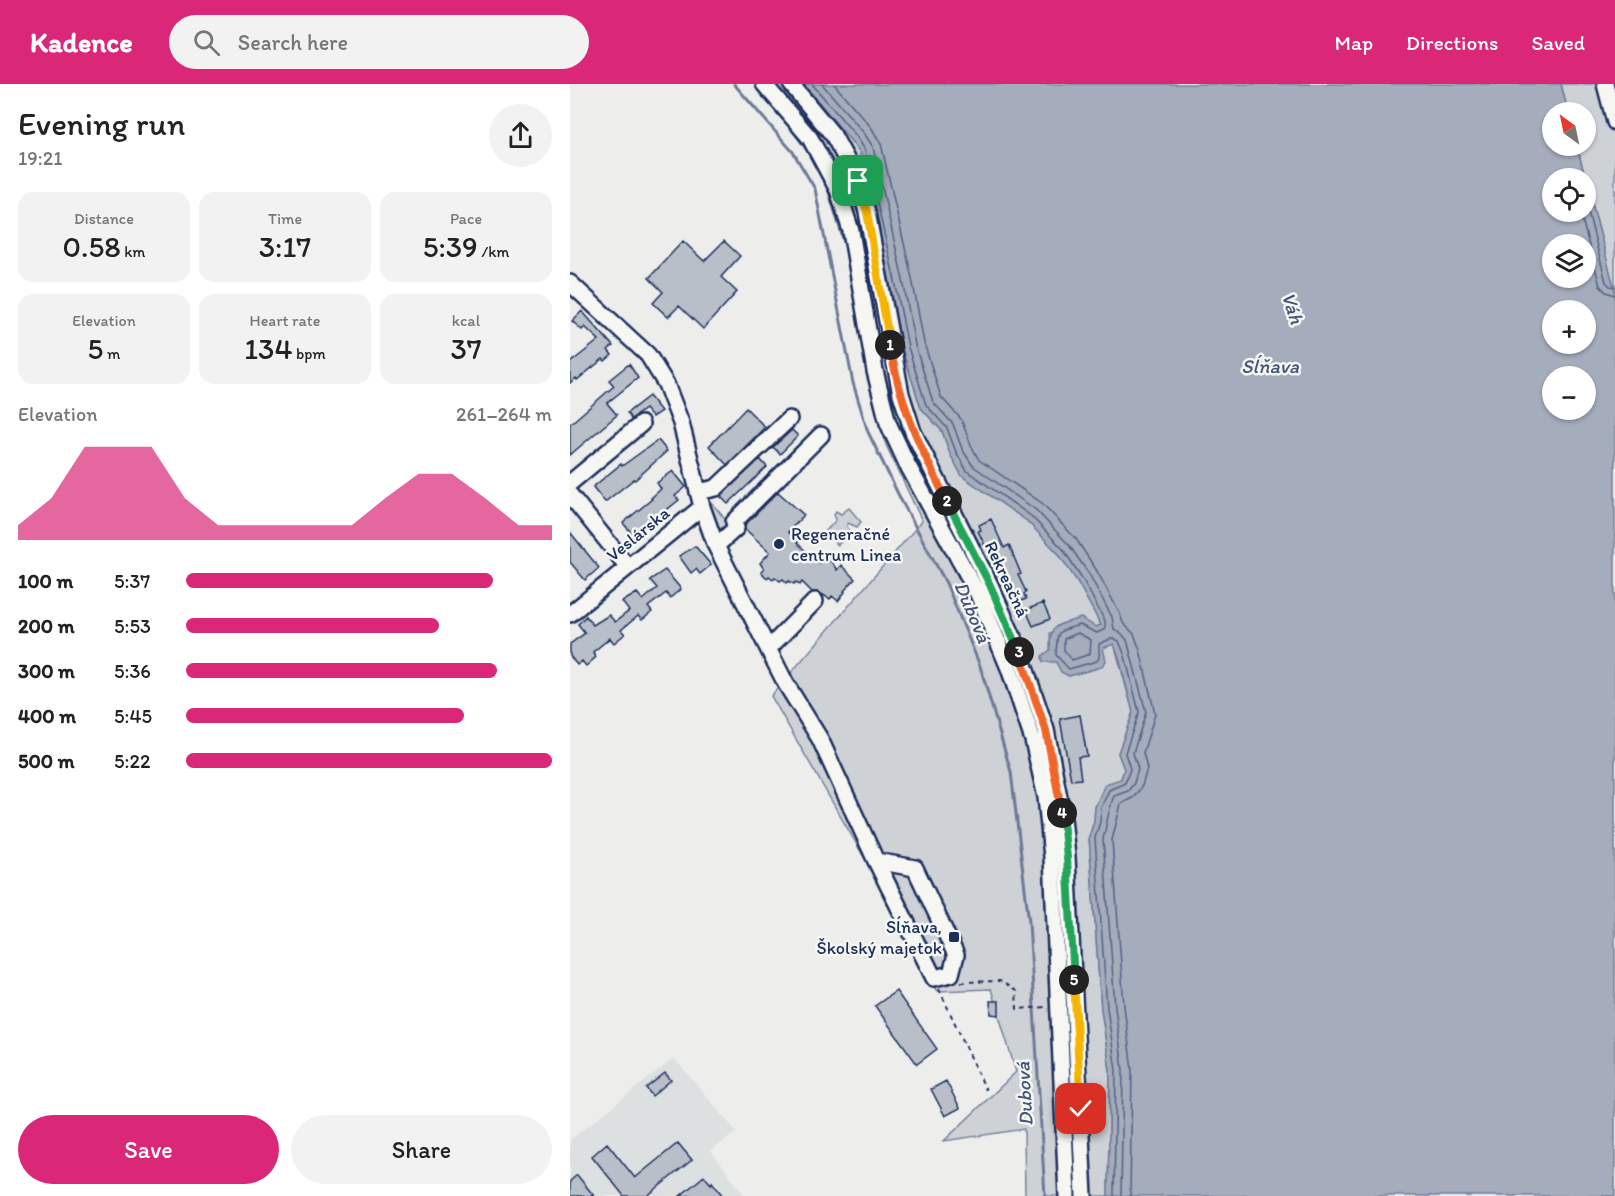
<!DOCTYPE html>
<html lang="en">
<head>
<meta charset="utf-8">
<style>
	:root { --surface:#fff; --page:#f2f2f2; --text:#222; --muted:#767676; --accent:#db2777 }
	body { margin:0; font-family:Itim,sans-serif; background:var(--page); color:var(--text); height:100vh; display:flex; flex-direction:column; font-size:22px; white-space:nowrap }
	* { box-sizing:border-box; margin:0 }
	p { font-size:20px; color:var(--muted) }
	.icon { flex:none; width:33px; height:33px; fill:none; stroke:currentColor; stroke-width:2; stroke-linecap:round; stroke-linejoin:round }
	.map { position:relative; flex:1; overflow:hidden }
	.panel { display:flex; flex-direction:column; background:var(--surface); width:570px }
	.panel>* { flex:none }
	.needle { width:39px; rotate:327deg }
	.tools { position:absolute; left:972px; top:18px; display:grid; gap:12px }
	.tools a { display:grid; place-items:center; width:54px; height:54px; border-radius:50%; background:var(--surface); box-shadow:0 2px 4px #0004; font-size:30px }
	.pin { position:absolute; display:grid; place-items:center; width:51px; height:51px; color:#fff; margin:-26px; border-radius:12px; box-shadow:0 3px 9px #0006 }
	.km { position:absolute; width:30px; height:30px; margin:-15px; border-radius:50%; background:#222; color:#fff; font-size:16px; line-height:30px; text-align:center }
	.round { display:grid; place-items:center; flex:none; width:63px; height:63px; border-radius:32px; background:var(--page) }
	.headline { display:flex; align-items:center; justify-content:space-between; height:102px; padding:0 18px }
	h1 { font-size:33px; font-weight:600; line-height:45px }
	.metrics { display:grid; grid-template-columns:repeat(3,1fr); gap:9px; height:102px; padding:6px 18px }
	.metrics div { display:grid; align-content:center; border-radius:15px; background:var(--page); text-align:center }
	.metrics b { font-size:30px; font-weight:600 }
	.metrics small { font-size:16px; font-weight:400 }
	.metrics p { font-size:16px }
	.chart { height:168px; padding:12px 18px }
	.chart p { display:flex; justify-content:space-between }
	.chart svg { width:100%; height:108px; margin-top:6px; fill:var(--accent); opacity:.7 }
	.cta { display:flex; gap:12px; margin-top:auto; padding:12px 18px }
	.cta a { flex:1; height:69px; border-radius:36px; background:var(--accent); color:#fff; font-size:24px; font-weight:600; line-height:69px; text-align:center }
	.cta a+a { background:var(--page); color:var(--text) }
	ul { padding:0 18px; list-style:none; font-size:20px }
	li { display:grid; grid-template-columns:96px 72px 1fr; align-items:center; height:45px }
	li i { height:15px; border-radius:8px; background:var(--accent) }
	header { display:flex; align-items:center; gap:36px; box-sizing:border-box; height:84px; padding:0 30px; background:var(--accent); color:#fff }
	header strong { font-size:28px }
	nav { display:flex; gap:33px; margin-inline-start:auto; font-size:21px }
	.search { width:420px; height:54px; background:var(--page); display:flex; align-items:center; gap:15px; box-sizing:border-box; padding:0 21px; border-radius:33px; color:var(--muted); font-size:22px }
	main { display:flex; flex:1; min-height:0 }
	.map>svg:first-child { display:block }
	.built { fill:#dde0e1 }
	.green { fill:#ced2d7; stroke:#74809a; stroke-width:1.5 }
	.water { fill:#a5acbc; stroke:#6e7a96; stroke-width:1.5; fill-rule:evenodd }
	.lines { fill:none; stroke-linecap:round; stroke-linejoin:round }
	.shore { stroke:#526184; stroke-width:1.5 }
	.stream { stroke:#6e7a96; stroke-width:3 }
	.building { fill:#b9bfc8; stroke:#1b2f5e; stroke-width:1.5 }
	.minor-casing { stroke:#1b2f5e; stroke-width:20 }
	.path { stroke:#1b2f5e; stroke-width:2; stroke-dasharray:4.5 4.5; stroke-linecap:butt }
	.minor { stroke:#f6f6f2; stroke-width:15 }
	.split-1-casing { stroke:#fff; stroke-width:12 }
	.split-2-casing { stroke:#fff; stroke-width:12 }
	.split-3-casing { stroke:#fff; stroke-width:12 }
	.split-4-casing { stroke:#fff; stroke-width:12 }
	.split-5-casing { stroke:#fff; stroke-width:12 }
	.split-6-casing { stroke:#fff; stroke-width:12 }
	.split-1 { stroke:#f5b400; stroke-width:8 }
	.split-2 { stroke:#f0652b; stroke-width:8 }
	.split-3 { stroke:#22a559; stroke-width:8 }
	.split-4 { stroke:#f0652b; stroke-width:8 }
	.split-5 { stroke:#22a559; stroke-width:8 }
	.split-6 { stroke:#f5b400; stroke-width:8 }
	.poi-dot { fill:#1b2f5e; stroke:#f6f6f2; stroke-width:2 }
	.labels { text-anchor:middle; stroke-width:5; stroke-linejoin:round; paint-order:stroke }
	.street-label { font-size:18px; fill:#1b2f5e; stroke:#f6f6f2 }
	.poi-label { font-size:18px; fill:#1b2f5e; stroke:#f6f6f2; text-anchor:start }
	.water-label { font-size:20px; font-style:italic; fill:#44547a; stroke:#f6f6f2 }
</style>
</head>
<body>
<header>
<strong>Kadence</strong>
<div class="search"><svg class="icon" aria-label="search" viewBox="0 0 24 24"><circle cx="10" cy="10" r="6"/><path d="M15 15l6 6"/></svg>Search here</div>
<nav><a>Map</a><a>Directions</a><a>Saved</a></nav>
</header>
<main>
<section class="panel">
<div class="headline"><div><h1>Evening run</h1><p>19:21</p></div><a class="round"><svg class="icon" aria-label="share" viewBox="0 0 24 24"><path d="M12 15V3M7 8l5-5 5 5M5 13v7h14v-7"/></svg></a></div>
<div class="metrics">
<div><p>Distance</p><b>0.58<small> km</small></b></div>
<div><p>Time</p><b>3:17</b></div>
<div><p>Pace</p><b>5:39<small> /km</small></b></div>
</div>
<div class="metrics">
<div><p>Elevation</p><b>5<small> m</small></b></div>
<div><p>Heart rate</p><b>134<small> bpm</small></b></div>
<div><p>kcal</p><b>37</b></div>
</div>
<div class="chart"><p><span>Elevation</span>261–264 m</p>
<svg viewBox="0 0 160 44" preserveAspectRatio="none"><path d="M0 44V38L10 27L20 6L30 6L40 6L50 27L60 38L70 38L80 38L90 38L100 38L110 27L120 17L130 17L140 27L150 38L160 38V44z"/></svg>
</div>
<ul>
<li><b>100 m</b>5:37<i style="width:84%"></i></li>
<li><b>200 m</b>5:53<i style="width:69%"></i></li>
<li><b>300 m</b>5:36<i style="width:85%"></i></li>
<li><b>400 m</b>5:45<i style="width:76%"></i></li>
<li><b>500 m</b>5:22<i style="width:100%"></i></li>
</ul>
<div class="cta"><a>Save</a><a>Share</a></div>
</section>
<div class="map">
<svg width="1045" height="1112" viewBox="0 0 1045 1112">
	<rect width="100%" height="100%" fill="#edeeec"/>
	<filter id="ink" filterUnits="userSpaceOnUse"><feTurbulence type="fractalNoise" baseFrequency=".0167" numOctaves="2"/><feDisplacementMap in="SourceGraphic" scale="12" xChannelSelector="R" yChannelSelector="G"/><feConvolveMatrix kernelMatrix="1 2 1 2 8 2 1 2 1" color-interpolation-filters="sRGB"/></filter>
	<g filter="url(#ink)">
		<path class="built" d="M104,974l63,74 -26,19 34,45h-175v-56z"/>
		<path class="green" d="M186,0h48l56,68 30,131 12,66 19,59 21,23 8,23 12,22 65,45 31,32 19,28 24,44 -5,2 -46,6c0,16 3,34 19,43l32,-9 2,-19 11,-5 19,69 -15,41 6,16 -3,10 -26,28 -1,14 -5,16 12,172 9,61 -2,126h-83l-1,-67 -80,12 72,-69 -25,-83 -54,2 -15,-20 -35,-74 -116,-201 151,-175 -36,-76 -22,-89 -19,-108 -22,-74 -51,-72z
			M991,0h54v207l-38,-145h9v-34h-18z
			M137,413l22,27 -5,11 -10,-3 -10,-31z
			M279,424l12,14 -4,5 -9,-4 -1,3 3,7 -12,12 -14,-12 12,-13 -2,-6 2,-3 5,3z"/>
		<path class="water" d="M234,0h757l7,28h-16v34h25l8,32h-33v34h34v-32l29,111v905h-507l2,-126 -9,-61 -12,-172 5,-16 1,-14 10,-23 16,-5 3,-10 -6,-16 15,-41 -14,-54 -5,-14 -11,4 3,13 -5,6 -32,9 -8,-4 -5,-10h-13l-1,-6 8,-6c0,-28 6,-24 31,-32l15,9 5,-2 -24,-44 -19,-28 -31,-32 -65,-45 -12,-22 -8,-23 -21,-23 -19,-59 -12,-66 -30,-131zM982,160h34v34h-34zM982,226h34v34h-34zM982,292h34v34h-34z"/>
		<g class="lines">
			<path class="shore" d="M242,0l45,53 8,13 30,131 13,66 18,58 21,23 9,24 11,19 64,45 32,33 19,29 23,43v8l-8,4 -17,-8c-26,7 -22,5 -24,30l13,14 28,-8 2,-3v-14l14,-6 6,3 6,15 14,56 -14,41 5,16 -5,14 -16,7 -8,18 -1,14 -5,16 12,170 9,62 -2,126
				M252,0l42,49 9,14 30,133 12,65 18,57 20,22 9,25 11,17 63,44 33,35 20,29 23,43 2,12 8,5 5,6 19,72 -13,41 5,16 -4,14 -6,8 -14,5c-6,14 -7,28 -11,43l12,168 8,63 -2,126
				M264,0l37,43 10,17 31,134 12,65 17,54 20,22 10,26 8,15 63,43 34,36 21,32 23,43 3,9 11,11 6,16 15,64 -12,39 4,16 -5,17 -8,11 -13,7 -9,36 12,166 8,64 -2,126
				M1016,120l20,78 4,4 5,1
				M1010,128l20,74 6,6 9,3
				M508,549l13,7 -1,14 -18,6 -8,-10v-11z"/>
			<path class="stream" d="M164,0l59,68 22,37 38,194 15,49 33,68 45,83 34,83 31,106 18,150 16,274"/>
		</g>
		<path class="building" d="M113,157l21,20 20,-20 16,15 -19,21 16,15 -34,37 -24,-23 -11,11 -15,-14 10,-11 -14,-14z
			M12,227l31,35 -5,4 4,5 -7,6 -2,-2 -26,21 -1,-2 -6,5v-20l29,-23 -14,-13 -3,3 -10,-9z
			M59,280l9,14 -31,25 10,12 -47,40v-31l44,-38 -5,-6z
			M79,312l12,15 -9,6 -7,-8 -14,10 -4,-6z
			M176,324l19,19 -38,38 -18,-19z
			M222,346l6,6 -18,18 -7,-7z
			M88,356l9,11 -32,29 -1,-1 -29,23 -12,-15 28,-23 1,2z
			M190,375l7,8 -39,37 -8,-8z
			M103,387l13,16 -11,9 4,4 -45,36 -11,-13 29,-24 -1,-1 10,-9 -4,-6z
			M208,408l26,23 -16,17 11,9 -2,2 13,12 2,-2 7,10 5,-5 4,4 2,-2 7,10 4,-5 14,14 -11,12 1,1 -7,9 -6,-5 -2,3 -12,-7h-6l-10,-10 -2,3 -4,-3 -2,2 -5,-3 -2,2 -4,-4 -3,2 -5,-4 -2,2 -4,-3 -2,2 -6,-6 3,-3 -4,-6 10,-11 -25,-23v-4z
			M421,435l13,29 5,-3 12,29 -3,1 8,17 -2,2 2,5 -10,4 -25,-57 -5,2 -8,-17 3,-1 -2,-5z
			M0,448l29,36 -14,12 -15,-18z
			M125,462l16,19 -11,9 -4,-5 -5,4 -12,-17z
			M95,486l16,19 -11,9 -4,-5 -18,14 4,5 -10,8 -4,-4 -17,14 4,4 -11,9 -4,-5 -17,14 3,5 -10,9 -4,-5 -5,4 -7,-9v-12l15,-11 -7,-9 8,-8 7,9 16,-10 6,7 14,-11 -7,-9 15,-9 6,7 14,-12 -7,-8z
			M473,519l7,16 -17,7 -7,-16z
			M510,631l7,41 -9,1 3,22 -10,1 -11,-61z
			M326,907l41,58 -20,15 -42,-58z
			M420,917h9v14l-8,-1z
			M95,989l6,7 -19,16 -6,-8z
			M376,997l14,27 -15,8 -14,-27z
			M37,1059l28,35 43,-35 14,17 -45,36h-23l-32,-40z
			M7,1091l17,21h-24v-15z
			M134,1092l7,8 1,-2 11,14h-43z"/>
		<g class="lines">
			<g class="minor-casing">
				<path id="minor" d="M194,0l46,54 28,52 13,41 24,140 13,52 19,41 71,130 31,74 24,72 13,57 6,60 15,339
					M221,0l42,51 25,46 9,31 34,182 12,38 77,153 29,65 27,80 17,88 4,39 17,339
					M1035,0l10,38
					M0,199l78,72 18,29 15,39 21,84 14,39 70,138 34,55 56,122 58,117 17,-4 5,-19 -41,-87 -39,-7
					M0,399l71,-59
					M128,408l18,-4 73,-69
					M0,411l58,72
					M146,462l20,-18 -2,-6 87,-87
					M0,530l132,-107
					M199,564l46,-47"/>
			</g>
			<path class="path" d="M391,898l39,-1 16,10 1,18 29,-2
				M369,905l47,101"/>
			<use href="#minor" class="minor"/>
		</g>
	</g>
	<g class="lines" filter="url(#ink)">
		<g class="split-1-casing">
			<path id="split-1" d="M288,97l9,31 23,133"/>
		</g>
		<g class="split-2-casing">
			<path id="split-2" d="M320,261c10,61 30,102 57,156"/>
		</g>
		<g class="split-3-casing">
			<path id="split-3" d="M377,417l43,84 29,67"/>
		</g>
		<g class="split-4-casing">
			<path id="split-4" d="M449,568l27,78 16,83"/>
		</g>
		<g class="split-5-casing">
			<path id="split-5" d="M492,729l5,44 7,123"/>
		</g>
		<g class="split-6-casing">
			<path id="split-6" d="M504,896l7,129"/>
		</g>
		<use href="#split-1" class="split-1"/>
		<use href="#split-2" class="split-2"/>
		<use href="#split-3" class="split-3"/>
		<use href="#split-4" class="split-4"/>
		<use href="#split-5" class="split-5"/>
		<use href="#split-6" class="split-6"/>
	</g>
	<g class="poi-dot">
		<circle cx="209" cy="460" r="6"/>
		<rect x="378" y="847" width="12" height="12" rx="3"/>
	</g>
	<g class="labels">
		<g class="street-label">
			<text transform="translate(68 450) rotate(-39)" y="6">Veslárska</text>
			<text transform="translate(437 495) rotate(65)" y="6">Rekreačná</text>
		</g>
		<g class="poi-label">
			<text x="221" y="456">Regeneračné<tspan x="221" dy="21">centrum Linea</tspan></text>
			<text x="372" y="849" text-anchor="end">Sĺňava,<tspan x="372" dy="21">Školský majetok</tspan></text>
		</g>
		<g class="water-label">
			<text transform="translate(723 224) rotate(72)" y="7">Váh</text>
			<text x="700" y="289">Sĺňava</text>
			<text transform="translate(403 528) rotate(67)" y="7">Dubová</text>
			<text transform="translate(454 1010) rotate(-93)" y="7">Dubová</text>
		</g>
	</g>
</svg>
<div class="tools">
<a><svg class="needle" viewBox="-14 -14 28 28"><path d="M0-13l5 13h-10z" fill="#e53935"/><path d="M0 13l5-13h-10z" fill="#767676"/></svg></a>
<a><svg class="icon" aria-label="locate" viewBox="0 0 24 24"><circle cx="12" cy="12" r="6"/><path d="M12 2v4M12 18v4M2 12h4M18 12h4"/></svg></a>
<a><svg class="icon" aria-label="layers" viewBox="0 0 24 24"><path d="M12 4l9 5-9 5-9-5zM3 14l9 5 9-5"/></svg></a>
<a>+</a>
<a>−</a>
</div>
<div class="pin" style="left:288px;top:97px;background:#1e9e55"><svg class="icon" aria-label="arrive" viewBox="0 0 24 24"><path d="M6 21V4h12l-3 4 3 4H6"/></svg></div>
<div class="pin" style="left:511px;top:1025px;background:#d93025"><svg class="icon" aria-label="check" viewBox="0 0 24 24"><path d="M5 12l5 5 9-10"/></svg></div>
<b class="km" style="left:320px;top:261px">1</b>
<b class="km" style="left:377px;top:417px">2</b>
<b class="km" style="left:449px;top:568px">3</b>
<b class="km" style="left:492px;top:729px">4</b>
<b class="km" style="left:504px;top:896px">5</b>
</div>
</main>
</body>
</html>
